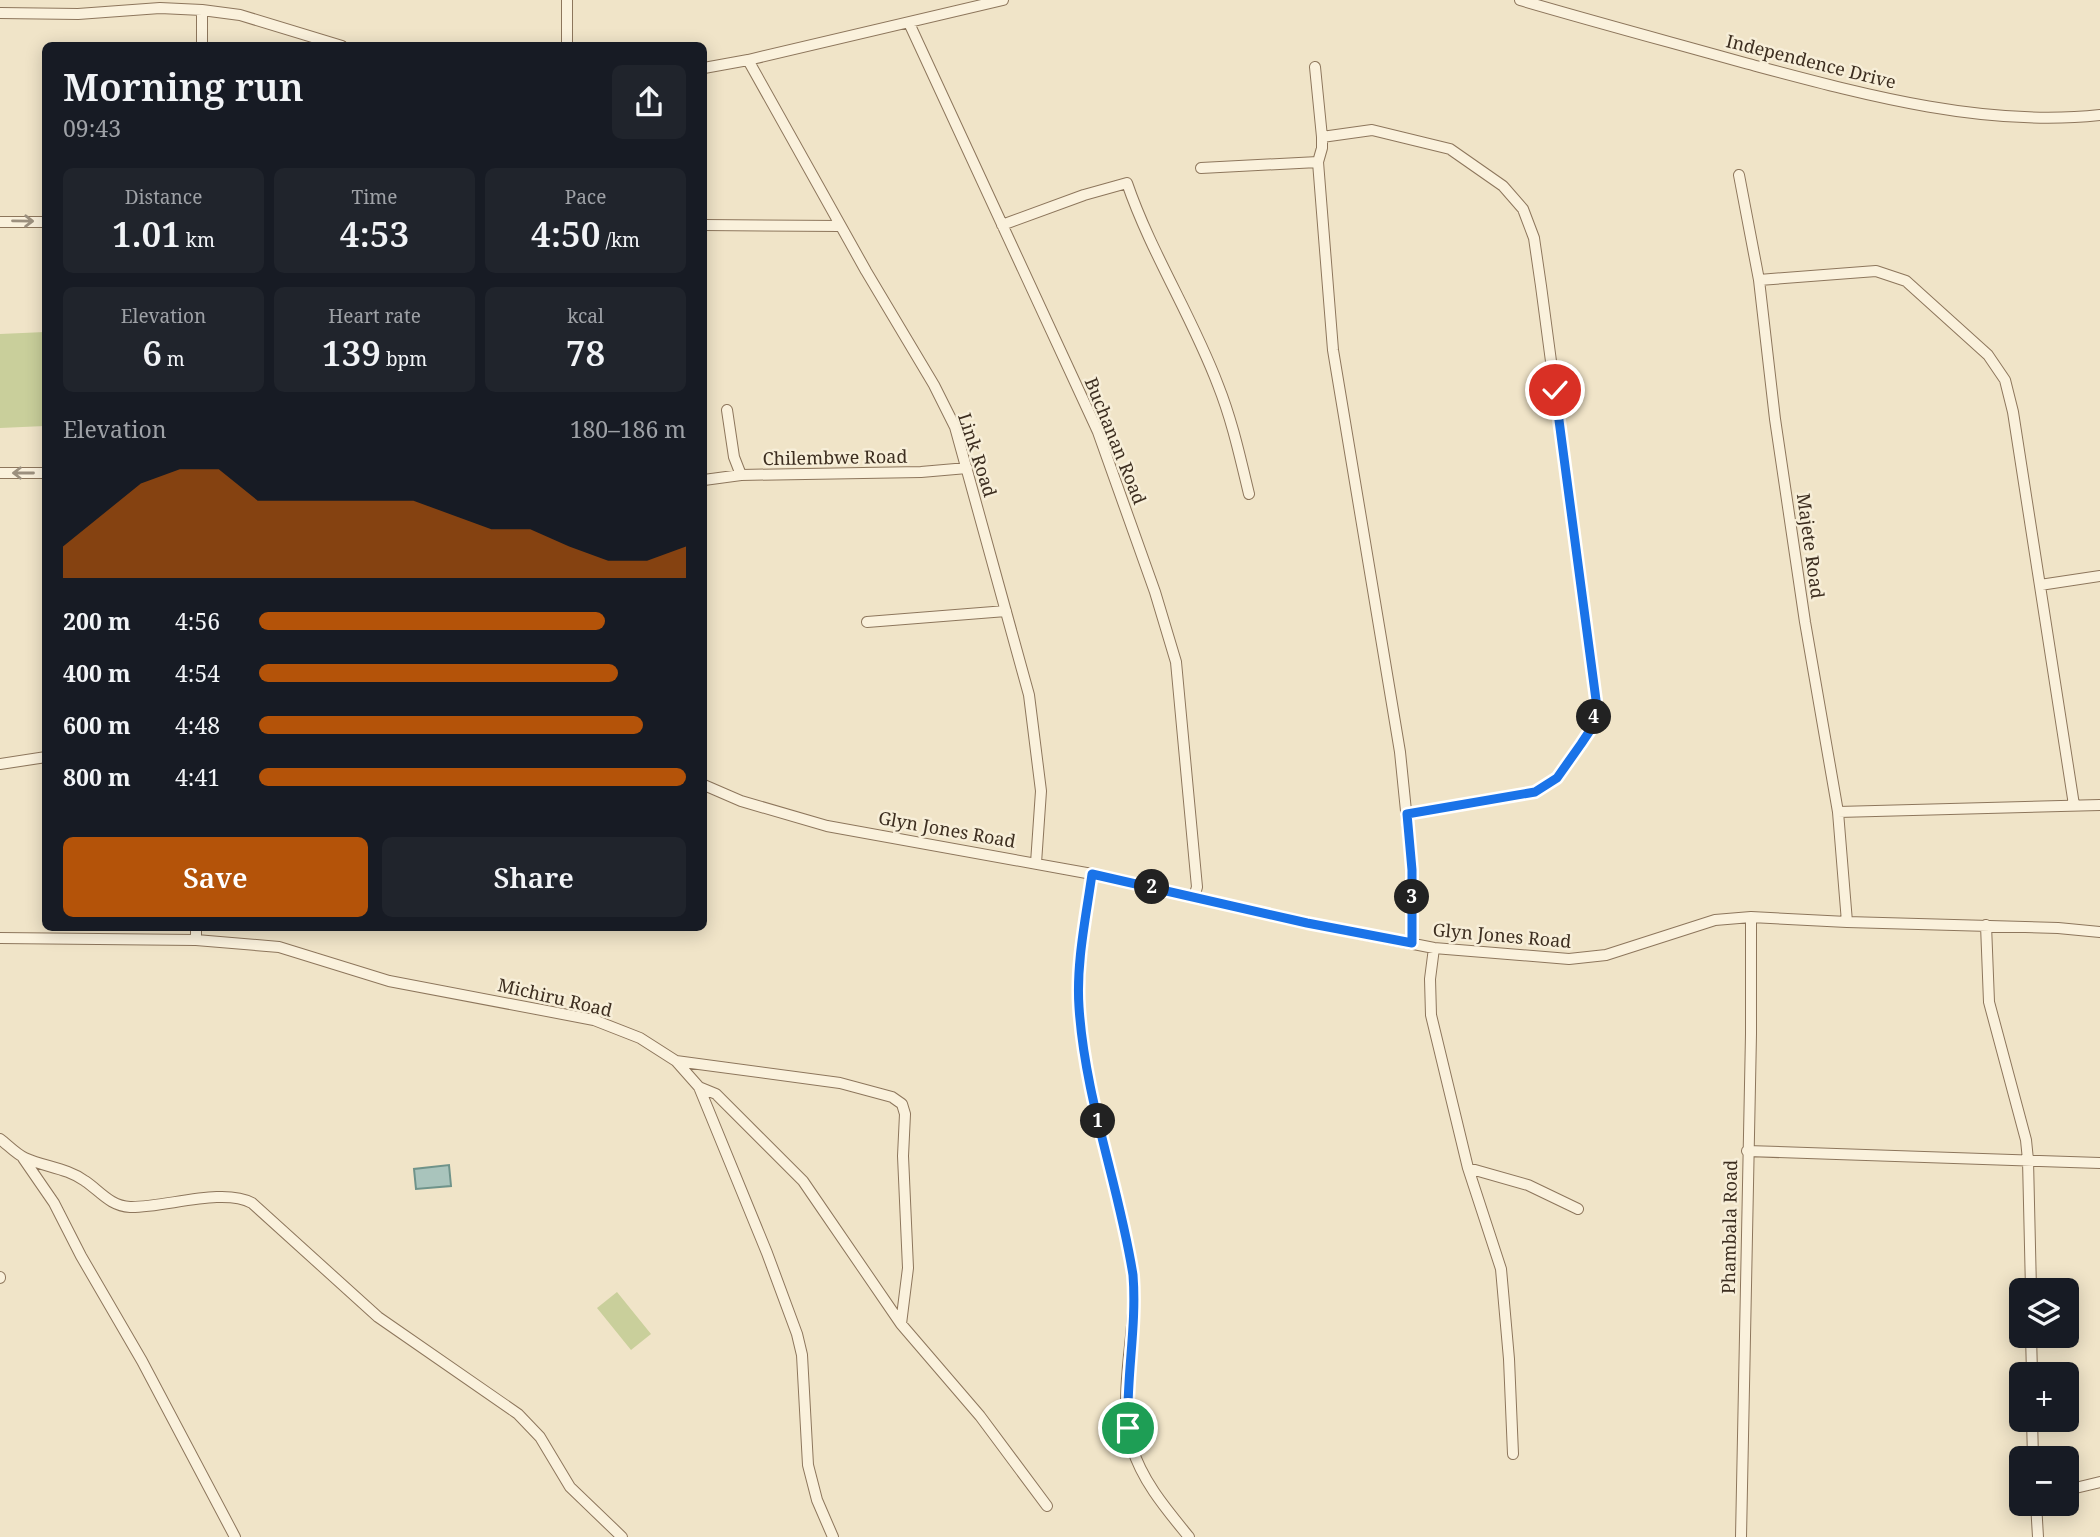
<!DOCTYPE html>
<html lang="en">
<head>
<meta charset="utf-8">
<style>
	:root { --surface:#171b24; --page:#20242c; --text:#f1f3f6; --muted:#9ea1a6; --accent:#b45309 }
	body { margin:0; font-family:"Noto Serif",serif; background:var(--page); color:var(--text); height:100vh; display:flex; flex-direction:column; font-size:26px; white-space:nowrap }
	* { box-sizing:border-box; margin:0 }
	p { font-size:23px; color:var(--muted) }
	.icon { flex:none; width:38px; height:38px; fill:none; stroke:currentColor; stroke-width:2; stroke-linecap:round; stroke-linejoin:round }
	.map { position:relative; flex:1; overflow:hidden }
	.drawer { position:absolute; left:42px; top:42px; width:665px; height:889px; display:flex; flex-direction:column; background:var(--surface); border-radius:10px; box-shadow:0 4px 18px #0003 }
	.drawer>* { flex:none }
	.fabs { position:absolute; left:2009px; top:1278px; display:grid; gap:14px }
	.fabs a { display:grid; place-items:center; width:70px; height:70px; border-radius:10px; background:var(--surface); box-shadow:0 4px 18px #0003; font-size:35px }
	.pin { position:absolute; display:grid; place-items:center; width:60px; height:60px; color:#fff; margin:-30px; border:4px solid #fff; border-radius:50%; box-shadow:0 2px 7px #0007 }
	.km { position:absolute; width:35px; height:35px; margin:-18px; border-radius:50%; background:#222; color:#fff; font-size:19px; line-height:35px; text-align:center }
	.round { display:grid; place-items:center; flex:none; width:74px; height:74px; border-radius:10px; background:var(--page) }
	.head { display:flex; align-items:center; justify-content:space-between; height:119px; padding:0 21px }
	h1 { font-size:38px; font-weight:600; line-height:52px }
	.stats { display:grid; grid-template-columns:repeat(3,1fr); gap:10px; height:119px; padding:7px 21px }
	.stats div { display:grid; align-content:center; border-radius:10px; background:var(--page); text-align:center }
	.stats b { font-size:35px; font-weight:600 }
	.stats small { font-size:19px; font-weight:400 }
	.stats p { font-size:19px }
	.chart { height:196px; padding:14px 21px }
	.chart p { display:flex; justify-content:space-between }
	.chart svg { width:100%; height:126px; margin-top:7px; fill:var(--accent); opacity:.7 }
	.primary-button { display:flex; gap:14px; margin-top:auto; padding:14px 21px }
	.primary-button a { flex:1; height:80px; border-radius:10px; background:var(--accent); color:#fff; font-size:28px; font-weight:600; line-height:80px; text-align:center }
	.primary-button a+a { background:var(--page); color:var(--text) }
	ul { padding:0 21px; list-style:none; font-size:23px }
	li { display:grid; grid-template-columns:112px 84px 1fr; align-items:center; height:52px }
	li i { height:18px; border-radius:9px; background:var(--accent) }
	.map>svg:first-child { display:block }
	.green { fill:#c9cf9b }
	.water { fill:#a9c4bc; stroke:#6f938a; stroke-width:2 }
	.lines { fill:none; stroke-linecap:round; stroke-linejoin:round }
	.minor-casing { stroke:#8d765c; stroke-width:12 }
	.minor { stroke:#faf1dc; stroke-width:10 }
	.oneway { stroke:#9c907e }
	.route-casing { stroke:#fff; stroke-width:14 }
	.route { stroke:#1a73e8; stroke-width:9 }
	.labels { text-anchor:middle; stroke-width:5; stroke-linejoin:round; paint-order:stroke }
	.street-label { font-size:18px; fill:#3d2e20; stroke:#f7eed8 }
</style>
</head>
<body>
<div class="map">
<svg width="2100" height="1537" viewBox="0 0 2100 1537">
	<rect width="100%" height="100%" fill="#f0e4c8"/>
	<path class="green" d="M45,332v94l-45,2v-94z
		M617,1292l34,42 -20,16 -34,-42z"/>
	<path class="water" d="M449,1165l2,21 -35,3 -2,-20z"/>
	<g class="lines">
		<g class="minor-casing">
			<path id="minor" d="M1520,0c75,22 150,42 225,63 113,30 237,65 355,52
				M0,13l78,1 82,-6 42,2 38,5 102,31
				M909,23l189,409 57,160 21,70 21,225 -3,10
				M202,46v-36
				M567,46v-46
				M748,60l118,211 68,114 21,42 74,268 12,96 -5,72
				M1315,67l7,70
				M704,68l44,-8 255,-60
				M1201,168l117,-6
				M1739,175l20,105 16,139 30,203 33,190 9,110
				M0,222h46
				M704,225l136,1
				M1002,225l82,-30 43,-12c24,70 65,133 91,202 14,35 22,72 31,109
				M1759,280l117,-9 30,10 82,74 17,25 8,32 61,393
				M727,410l7,47 7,18
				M0,473h46
				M704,480l37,-5 180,-3 46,-4
				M2040,585l60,-9
				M867,622l139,-11
				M0,764l46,-7
				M704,785l37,16 86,25 265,48 215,49 127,25 135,11 37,-4 109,-35 36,-3 96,5 211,6 42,4
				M1838,812l262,-7
				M1407,814l128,-22 22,-14 24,-34 12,-18 3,-26 -55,-414 -7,-48 -11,-29 -20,-23 -53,-37 -78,-19 -50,7v11l-4,14 15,188 67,402 12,118v73
				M1092,874c-6,43 -15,89 -13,133 6,92 40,178 54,268 5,56 -17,117 -1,172 10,34 35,63 57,90
				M1986,925l3,77 37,138 2,20 3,130
				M196,928v12
				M0,938l196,2 83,7 110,34 205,39 46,18 36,23 23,26 68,166 30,81 5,21 6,110 9,35 16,37
				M1434,948l-4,31 1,36 37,153 33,101 8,90 4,95
				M676,1061l164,22 52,14 10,7 3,10 -2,42 5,112 -7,56
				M699,1087l17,7 87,87 98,143 79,92 67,90
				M0,1139c8,6 16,15 25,19 20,9 42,10 60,23 15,10 25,25 45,26 34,1 93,-20 122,-4l126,114 140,97 22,23 30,50 52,50
				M1747,1151l353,12
				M23,1158l31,45 27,53 61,105 93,176
				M1468,1168l60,17 50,24
				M0,1277v1
				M2031,1335l1,39
				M2032,1419l1,39
				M2067,1490l33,-8
				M2036,1503l2,34
				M1741,1537l10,-503v-117"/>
		</g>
		<use href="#minor" class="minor"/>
	</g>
	<defs><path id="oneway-shaft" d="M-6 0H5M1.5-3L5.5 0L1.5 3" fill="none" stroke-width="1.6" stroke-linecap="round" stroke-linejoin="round" transform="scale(1.75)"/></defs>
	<g class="oneway">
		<use href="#oneway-shaft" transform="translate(23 221) rotate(1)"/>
		<use href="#oneway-shaft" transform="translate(23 473) rotate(180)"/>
	</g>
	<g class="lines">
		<g class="route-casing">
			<path id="route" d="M1128,1428c-2,-51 9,-102 5,-153 -14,-90 -48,-176 -54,-268 -3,-44 7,-90 13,-133l215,49 105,20v-73l-5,-56 128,-22 22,-14 24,-34 12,-18 3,-26 -41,-310"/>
		</g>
		<use href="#route" class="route"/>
	</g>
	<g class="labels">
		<g class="street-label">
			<text transform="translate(1811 62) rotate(14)" y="6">Independence Drive</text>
			<text transform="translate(1115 441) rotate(68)" y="6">Buchanan Road</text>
			<text transform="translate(977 455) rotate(72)" y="6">Link Road</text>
			<text transform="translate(835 458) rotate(-1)" y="6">Chilembwe Road</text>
			<text transform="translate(1810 546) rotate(82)" y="6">Majete Road</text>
			<text transform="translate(947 830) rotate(10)" y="6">Glyn Jones Road</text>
			<text transform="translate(1502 936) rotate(5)" y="6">Glyn Jones Road</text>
			<text transform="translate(555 998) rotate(13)" y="6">Michiru Road</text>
			<text transform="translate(1730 1227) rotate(-89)" y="6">Phambala Road</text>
		</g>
	</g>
</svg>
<div class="fabs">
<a><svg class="icon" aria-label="layers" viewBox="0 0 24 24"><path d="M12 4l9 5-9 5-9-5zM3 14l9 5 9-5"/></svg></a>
<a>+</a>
<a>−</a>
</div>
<div class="pin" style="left:1128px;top:1428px;background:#1e9e55"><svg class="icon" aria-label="arrive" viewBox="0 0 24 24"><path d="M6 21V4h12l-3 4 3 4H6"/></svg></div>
<div class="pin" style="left:1555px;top:390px;background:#d93025"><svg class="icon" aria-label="check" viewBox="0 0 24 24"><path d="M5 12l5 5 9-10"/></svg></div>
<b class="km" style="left:1098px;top:1121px">1</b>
<b class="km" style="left:1152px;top:887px">2</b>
<b class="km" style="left:1412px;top:897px">3</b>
<b class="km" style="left:1594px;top:717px">4</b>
<section class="drawer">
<div class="head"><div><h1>Morning run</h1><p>09:43</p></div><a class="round"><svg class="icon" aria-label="share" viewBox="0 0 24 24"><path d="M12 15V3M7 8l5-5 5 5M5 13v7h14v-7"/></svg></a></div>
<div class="stats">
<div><p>Distance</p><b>1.01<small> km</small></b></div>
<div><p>Time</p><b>4:53</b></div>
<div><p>Pace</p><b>4:50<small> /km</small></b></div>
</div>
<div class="stats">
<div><p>Elevation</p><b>6<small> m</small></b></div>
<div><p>Heart rate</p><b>139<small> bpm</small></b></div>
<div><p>kcal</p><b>78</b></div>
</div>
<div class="chart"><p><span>Elevation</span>180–186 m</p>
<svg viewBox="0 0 160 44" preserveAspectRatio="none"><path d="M0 44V33L10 22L20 11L30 6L40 6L50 17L60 17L70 17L80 17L90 17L100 22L110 27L120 27L130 33L140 38L150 38L160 33V44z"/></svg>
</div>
<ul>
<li><b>200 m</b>4:56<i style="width:81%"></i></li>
<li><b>400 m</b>4:54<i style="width:84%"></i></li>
<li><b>600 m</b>4:48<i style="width:90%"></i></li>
<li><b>800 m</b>4:41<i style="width:100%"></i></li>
</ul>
<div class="primary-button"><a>Save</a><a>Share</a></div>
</section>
</div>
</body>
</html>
